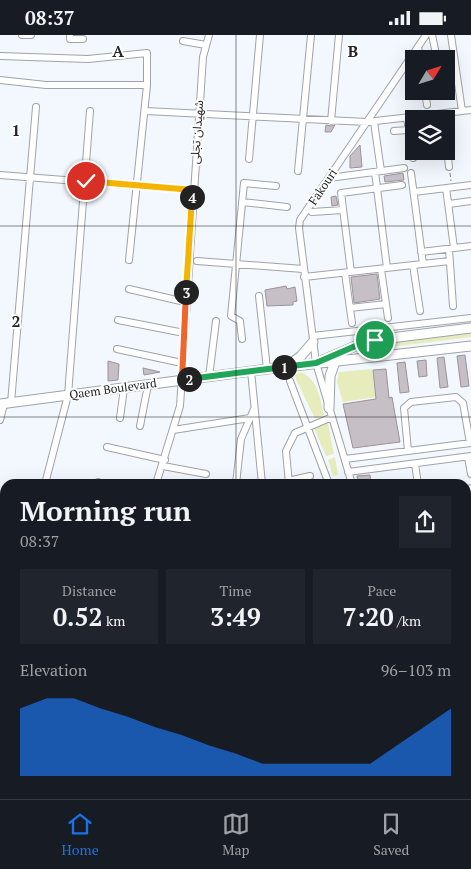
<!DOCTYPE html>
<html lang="en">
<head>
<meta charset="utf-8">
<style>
	:root { --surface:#171b24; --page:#20242c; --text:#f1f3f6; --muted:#9ea1a6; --line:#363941; --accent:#1a73e8 }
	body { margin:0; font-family:"PT Serif","Noto Sans Arabic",serif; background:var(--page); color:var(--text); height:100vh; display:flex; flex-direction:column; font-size:19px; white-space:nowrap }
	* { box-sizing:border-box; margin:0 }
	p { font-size:16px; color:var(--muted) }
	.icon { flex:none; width:28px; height:28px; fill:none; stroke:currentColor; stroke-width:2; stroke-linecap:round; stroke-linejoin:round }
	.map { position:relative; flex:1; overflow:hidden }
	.details { position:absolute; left:0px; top:444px; width:471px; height:321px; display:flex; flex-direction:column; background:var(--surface); border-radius:15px 15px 0 0; box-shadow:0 5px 20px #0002 }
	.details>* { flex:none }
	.needle { width:32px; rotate:52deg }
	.fabs { position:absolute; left:405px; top:15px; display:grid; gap:10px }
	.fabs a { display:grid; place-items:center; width:50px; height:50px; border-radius:0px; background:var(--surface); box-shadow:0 5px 20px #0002; font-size:25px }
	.pin { position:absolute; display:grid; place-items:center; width:42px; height:42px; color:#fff; margin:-21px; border:2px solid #fff; border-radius:50%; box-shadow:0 1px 5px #0007 }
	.km { position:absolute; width:25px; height:25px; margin:-12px; border-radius:50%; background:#222; color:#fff; font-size:14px; line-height:25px; text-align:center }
	.round { display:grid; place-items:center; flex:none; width:52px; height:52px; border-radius:0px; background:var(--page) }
	.summary { display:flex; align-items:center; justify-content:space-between; height:85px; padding:0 20px }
	h1 { font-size:28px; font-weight:800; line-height:38px }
	.figures { display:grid; grid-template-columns:repeat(3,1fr); gap:8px; height:85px; padding:5px 20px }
	.figures div { display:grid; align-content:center; border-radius:0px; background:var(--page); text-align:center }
	.figures b { font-size:25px; font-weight:800 }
	.figures small { font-size:14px; font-weight:400 }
	.figures p { font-size:14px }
	.chart { height:140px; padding:10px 20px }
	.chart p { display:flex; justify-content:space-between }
	.chart svg { width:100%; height:90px; margin-top:5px; fill:var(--accent); opacity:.7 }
	.status { display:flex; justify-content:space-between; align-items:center; height:35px; padding:0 25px; background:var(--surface); direction:ltr }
	.status svg { height:14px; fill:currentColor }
	.dock { display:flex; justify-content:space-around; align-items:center; height:70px; border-top:1px solid var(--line); background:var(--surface); font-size:14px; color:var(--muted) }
	.dock a { display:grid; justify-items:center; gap:2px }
	.dock .current { color:var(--accent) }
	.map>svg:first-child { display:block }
	.green { fill:#e6ecbc }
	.building { fill:#c6bfc6; stroke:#9a939a }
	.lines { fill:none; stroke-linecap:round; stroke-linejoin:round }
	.minor-casing { stroke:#9ea3aa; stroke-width:8 }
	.major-casing { stroke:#9ea3aa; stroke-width:11 }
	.path { stroke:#818589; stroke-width:1; stroke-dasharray:4 2.5; stroke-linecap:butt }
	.minor { stroke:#fff; stroke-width:6 }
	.major { stroke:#fff; stroke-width:9 }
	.split-1-casing { stroke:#fff; stroke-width:10 }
	.split-2-casing { stroke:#fff; stroke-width:10 }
	.split-3-casing { stroke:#fff; stroke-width:10 }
	.split-4-casing { stroke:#fff; stroke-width:10 }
	.split-5-casing { stroke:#fff; stroke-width:10 }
	.split-1 { stroke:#22a559; stroke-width:6 }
	.split-2 { stroke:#22a559; stroke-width:6 }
	.split-3 { stroke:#f0652b; stroke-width:6 }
	.split-4 { stroke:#f5b400; stroke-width:6 }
	.split-5 { stroke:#f5b400; stroke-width:6 }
	.grid { fill:none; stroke:#232528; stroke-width:1; stroke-opacity:0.55 }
	.labels { text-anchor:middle; stroke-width:4; stroke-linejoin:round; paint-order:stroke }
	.street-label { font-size:12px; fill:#232528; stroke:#fff }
	.grid-label { font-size:16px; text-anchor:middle; font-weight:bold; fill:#232528; stroke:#fff; stroke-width:4; stroke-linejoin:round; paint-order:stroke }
</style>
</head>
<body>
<div class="status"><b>08:37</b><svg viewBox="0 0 49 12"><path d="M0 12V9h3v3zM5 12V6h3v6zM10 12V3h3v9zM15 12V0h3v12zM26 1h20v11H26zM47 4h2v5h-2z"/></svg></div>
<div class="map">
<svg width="471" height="764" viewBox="0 0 471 764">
	<rect width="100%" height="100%" fill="#f3f8fe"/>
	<path class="green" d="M471,298v4l-120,15 10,-6z
		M372,334l4,28 -33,5 -6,-20 2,-10z
		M301,337c17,8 19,26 23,43l-9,4 -21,-44z
		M328,388l6,31 -8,2 -12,-28z
		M335,422l3,18 -5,1 -5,-16z"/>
	<path class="building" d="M326,90l5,1 4,-1 -4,7h-6z
		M360,110l2,22 -12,1v-12z
		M403,138l1,7 -19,2 -1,-6z
		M336,161l2,9 -6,1 -1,-9z
		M377,239l3,25 -26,4 -3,-26z
		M286,251l1,3 8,-2 2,14 -4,1v3l-26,1 -2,-16z
		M465,320l4,31 -8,1 -4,-31z
		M444,322l4,30 -8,1 -3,-30z
		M426,325l1,16 -8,1 -2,-16z
		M108,326l11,3 -1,16 -10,1z
		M405,327l4,30 -9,1 -3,-30z
		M143,333l17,4 -16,3z
		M386,334l3,29 3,-1 8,45 -47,6 -10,-44 33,-5 -3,-29z
		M370,440l1,9h-13l-1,-8z"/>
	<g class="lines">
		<g class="minor-casing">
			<path id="minor" d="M22,0h9
				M70,0v4h13
				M432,0l4,19
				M451,0l11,76
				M183,6l23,4
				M418,12l2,12
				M0,21l88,3 59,-6v32l-18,175
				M0,45l46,5h101
				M425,56l2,14
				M145,76l222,11 104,-12
				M407,83l6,40
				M331,86l8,-86
				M374,87l7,49
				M394,96l14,-1
				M446,105l3,27
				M249,124l11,-124
				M298,136l13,-136
				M375,137l12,96
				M411,138l12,91
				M0,140l193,15
				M329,143l75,-10
				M446,153l8,60
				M414,157l57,-7
				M242,167l45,5
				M449,169l22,-3
				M312,177l31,-2
				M449,214l4,57
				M421,217l50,-6
				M197,226l106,8
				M413,230l7,46
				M381,234l7,49
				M351,237l-10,-79 61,-8
				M345,238l7,50
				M304,242l146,-16
				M129,254l56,13
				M259,261l8,73
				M350,273l36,-4
				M118,285l66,13
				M313,301l158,-18
				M242,304l-2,-18 -9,-5 13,-133 32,3
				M117,314l65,14
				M251,336l11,113
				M209,342l7,-56
				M290,346l39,103
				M11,368l25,-296
				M120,383l4,-30
				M0,385l4,-16
				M140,391l8,-41
				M173,395l77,-12
				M107,412l58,13
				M408,416l-4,-43 7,-6 45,-5 7,6 7,40
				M468,422l3,17
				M345,424l126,-16
				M415,429l3,20
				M163,431l43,8
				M348,437l123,-16
				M288,446l22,-5
				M98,447l6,2
				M45,449l23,-89 22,-284
				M156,449l24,-78 23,-349 6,-22
				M236,449l5,-45 13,-30
				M289,449l-3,-33 9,-18 37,-16
				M352,449l-36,-121 -17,-135 1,-8 126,-185
				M466,455l5,-2
				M466,500h5
				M466,526l5,-1
				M0,569l5,1
				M466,625h5
				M0,674l5,-36
				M466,684l5,36
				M0,725l5,-3
				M466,734l5,-1
				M104,760l1,4
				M194,760v4
				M290,760l1,4
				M324,760l1,4
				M362,760v4
				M419,760v4
				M57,764v-4
				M151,764v-4
				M243,764l29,-4"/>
		</g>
		<g class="major-casing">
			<path id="major" d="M323,325l37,-16 15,-4 96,-12
				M289,330l12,-9 12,-14
				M0,369l267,-35 204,-23
				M329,373l1,-32 5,-14"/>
		</g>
		<path class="path" d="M450,138l1,8"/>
		<use href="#minor" class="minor"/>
		<use href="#major" class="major"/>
	</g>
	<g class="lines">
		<g class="split-1-casing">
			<path id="split-1" d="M284,332l32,-4 44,-19 15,-4"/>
		</g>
		<g class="split-2-casing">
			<path id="split-2" d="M189,344l95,-12"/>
		</g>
		<g class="split-3-casing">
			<path id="split-3" d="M186,257l-4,88 7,-1"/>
		</g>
		<g class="split-4-casing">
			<path id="split-4" d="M186,257l6,-95"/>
		</g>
		<g class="split-5-casing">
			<path id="split-5" d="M86,146l107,9 -1,7"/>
		</g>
		<use href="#split-1" class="split-1"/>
		<use href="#split-2" class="split-2"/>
		<use href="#split-3" class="split-3"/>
		<use href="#split-4" class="split-4"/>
		<use href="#split-5" class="split-5"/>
	</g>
	<path class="grid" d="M236,0v449M0,191h471M0,382h471M0,573h5M466,573h5M236,760v4"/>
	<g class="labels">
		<g class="street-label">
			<text transform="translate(197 97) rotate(-86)" y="4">شهیدان تجلی</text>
			<text transform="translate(323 152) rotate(-56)" y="4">Fakouri</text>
			<text transform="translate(113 354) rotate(-8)" y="4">Qaem Boulevard</text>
		</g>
	</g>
	<g class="grid-label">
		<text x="118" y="22">A</text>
		<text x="353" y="22">B</text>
		<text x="16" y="101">1</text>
		<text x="16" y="292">2</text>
	</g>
</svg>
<div class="fabs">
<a><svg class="needle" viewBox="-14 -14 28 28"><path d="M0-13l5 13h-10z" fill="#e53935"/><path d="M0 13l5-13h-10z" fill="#9ea1a6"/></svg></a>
<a><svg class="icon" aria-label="layers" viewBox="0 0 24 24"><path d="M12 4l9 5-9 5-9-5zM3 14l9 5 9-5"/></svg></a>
</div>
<div class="pin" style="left:375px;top:305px;background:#1e9e55"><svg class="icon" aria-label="arrive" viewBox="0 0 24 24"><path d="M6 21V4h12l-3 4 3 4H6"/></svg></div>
<div class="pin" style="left:86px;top:146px;background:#d93025"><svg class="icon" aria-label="check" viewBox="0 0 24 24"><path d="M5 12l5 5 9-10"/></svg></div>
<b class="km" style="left:284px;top:332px">1</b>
<b class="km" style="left:189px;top:344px">2</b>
<b class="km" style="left:186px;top:257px">3</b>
<b class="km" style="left:192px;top:162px">4</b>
<section class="details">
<div class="summary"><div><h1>Morning run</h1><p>08:37</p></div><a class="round"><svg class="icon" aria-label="share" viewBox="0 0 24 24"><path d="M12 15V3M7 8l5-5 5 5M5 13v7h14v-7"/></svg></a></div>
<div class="figures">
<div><p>Distance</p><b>0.52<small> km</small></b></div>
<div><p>Time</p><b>3:49</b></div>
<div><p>Pace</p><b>7:20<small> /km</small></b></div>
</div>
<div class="chart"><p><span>Elevation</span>96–103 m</p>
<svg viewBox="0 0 160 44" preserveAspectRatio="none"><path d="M0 44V11L10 6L20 6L30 11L40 15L50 20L60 24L70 29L80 33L90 38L100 38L110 38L120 38L130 38L140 29L150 20L160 11V44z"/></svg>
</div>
</section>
</div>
<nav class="dock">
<a class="current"><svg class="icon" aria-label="home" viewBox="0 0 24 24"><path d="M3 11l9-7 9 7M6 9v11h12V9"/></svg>Home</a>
<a><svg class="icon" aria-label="map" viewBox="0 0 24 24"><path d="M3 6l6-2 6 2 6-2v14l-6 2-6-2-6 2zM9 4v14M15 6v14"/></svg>Map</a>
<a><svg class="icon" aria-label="saved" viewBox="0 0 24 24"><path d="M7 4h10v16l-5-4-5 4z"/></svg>Saved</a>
</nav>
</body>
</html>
